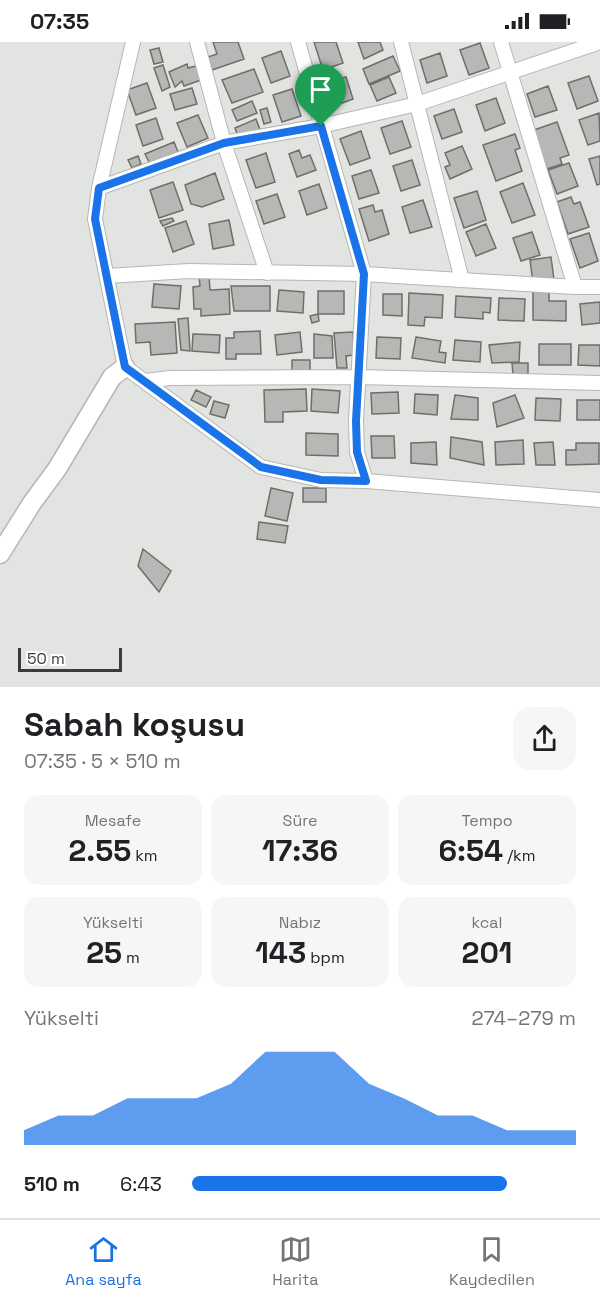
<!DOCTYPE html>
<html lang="tr">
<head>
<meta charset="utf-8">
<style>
	:root { --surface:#fff; --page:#f6f6f6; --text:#202124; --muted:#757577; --line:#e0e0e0; --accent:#1a73e8 }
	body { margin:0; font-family:"Space Grotesk",sans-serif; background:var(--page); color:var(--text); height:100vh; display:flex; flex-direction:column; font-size:22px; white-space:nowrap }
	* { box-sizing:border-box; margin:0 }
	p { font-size:20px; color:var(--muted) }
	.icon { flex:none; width:33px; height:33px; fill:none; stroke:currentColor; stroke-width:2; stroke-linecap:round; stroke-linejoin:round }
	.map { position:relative; height:645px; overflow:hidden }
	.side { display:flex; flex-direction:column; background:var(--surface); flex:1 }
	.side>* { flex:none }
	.scale { position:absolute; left:18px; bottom:15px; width:104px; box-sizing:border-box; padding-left:6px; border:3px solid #3a3b3a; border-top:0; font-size:16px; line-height:21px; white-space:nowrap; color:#3a3b3a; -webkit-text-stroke:4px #fff; paint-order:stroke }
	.pin { position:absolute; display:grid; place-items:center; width:51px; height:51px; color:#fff; margin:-62px -26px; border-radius:50% 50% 50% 0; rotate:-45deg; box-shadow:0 0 6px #0007 }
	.pin .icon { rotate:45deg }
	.round { display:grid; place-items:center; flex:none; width:63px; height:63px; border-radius:18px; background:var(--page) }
	.head { display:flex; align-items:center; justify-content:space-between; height:102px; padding:0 24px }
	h1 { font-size:33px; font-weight:800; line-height:45px }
	.figures { display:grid; grid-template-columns:repeat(3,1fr); gap:9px; height:102px; padding:6px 24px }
	.figures div { display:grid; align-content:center; border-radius:15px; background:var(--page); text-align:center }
	.figures b { font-size:30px; font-weight:800 }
	.figures small { font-size:16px; font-weight:400 }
	.figures p { font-size:16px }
	.chart { height:168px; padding:12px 24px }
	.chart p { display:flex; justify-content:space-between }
	.chart svg { width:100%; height:108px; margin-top:6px; fill:var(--accent); opacity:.7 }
	ul { padding:0 24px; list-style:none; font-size:20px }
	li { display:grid; grid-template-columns:96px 72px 1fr; align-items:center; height:45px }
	li i { height:15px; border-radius:8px; background:var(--accent) }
	.status { display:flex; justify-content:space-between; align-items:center; height:42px; padding:0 30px; background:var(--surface); direction:ltr }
	.status svg { height:16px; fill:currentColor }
	.tabs { display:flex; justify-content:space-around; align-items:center; height:84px; border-top:2px solid var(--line); background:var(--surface); font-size:16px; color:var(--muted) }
	.tabs a { display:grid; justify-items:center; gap:3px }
	.tabs .active { color:var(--accent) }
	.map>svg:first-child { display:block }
	.building { fill:#b7b8b5; stroke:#6e6e6b; stroke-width:1.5 }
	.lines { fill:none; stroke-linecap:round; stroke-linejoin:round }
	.street-casing { stroke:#b5b7b4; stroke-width:16 }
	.secondary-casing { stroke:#b5b7b4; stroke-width:21 }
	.street { stroke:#fff; stroke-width:14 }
	.secondary { stroke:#fff; stroke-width:18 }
	.route-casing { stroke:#fff; stroke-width:12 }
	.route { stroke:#1a73e8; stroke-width:8 }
</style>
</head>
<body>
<div class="status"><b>07:35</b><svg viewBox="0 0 49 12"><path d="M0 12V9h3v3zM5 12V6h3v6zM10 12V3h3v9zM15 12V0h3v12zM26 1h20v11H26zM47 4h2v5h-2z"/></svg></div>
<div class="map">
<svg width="600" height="645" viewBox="0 0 600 645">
	<rect width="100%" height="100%" fill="#e2e4e1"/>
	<path class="building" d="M213,0h25l6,17 -32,11 -4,-13 9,-3z
		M314,0h22l7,21 -20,7z
		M358,0h22l3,8 -19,9z
		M480,1l9,25 -20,7 -9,-25z
		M159,6l4,14 -9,2 -4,-14z
		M281,9l9,25 -19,7 -9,-25z
		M440,11l7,23 -20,7 -7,-23z
		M393,14l7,15 -31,13 -6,-15z
		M187,22l1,4 8,-2 5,14 -17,6 -2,-5 -7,6 -6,-15z
		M163,23l7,22 -8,4 -8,-23z
		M254,27l9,23 -31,11 -10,-23z
		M337,31l2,6 7,-2 7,22 -19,7 -10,-29z
		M589,34l9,25 -21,8 -9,-26z
		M389,35l7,16 -19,8 -7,-16z
		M147,41l9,25 -20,7 -9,-25z
		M548,44l9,24 -22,7 -8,-23z
		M192,46l5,16 -22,6 -5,-16z
		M292,47l9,27 -19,6 -9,-27z
		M496,56l9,25 -20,8 -9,-26z
		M252,59l5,12 -20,8 -5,-11z
		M267,66l4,14 -7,2 -4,-14z
		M454,67l8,23 -20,7 -8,-23z
		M599,71l1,28 -12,4 -9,-25z
		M198,73l10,23 -21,9 -10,-24z
		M156,76l7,21 -20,7 -7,-21z
		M256,77l6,16 -23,5 -4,-12z
		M402,79l9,26 -21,7 -9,-26z
		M557,80l12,33 -9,3 2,6 -15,5 -13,-39z
		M361,89l9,27 -20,7 -10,-26z
		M515,92l5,14 -5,2 7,21 -26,10 -13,-36z
		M174,100l4,10 -28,12 -5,-10z
		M462,104l10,23 -22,10 -5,-12 5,-2 -5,-12z
		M299,108l3,8 8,-3 6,15 -19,7 -8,-23z
		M266,111l9,29 -19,6 -10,-28z
		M138,114l3,8 -9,4 -4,-8z
		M600,114v28l-3,1 -8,-26z
		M412,118l8,25 -19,6 -8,-25z
		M569,121l9,23 -21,8 -9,-24z
		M371,128l8,23 -20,6 -7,-23z
		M215,131l9,26 -22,8 -11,-3 -6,-19z
		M173,140l10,28 -24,8 -9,-28z
		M523,141l12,32 -23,8 -12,-31z
		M319,142l8,24 -20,7 -8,-24z
		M477,149l9,29 -22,8 -10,-30z
		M277,152l8,23 -21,7 -8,-23z
		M571,155l3,7 6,-2 9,25 -21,7 -11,-32z
		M423,158l9,27 -22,6 -8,-26z
		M373,163l2,7 7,-2 7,24 -20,7 -10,-32z
		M172,176l2,3 -11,5 -3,-5z
		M229,178l5,25 -21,4 -4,-25z
		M186,179l8,23 -21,8 -8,-24z
		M486,182l10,24 -20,8 -10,-24z
		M532,190l8,23 -19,6 -8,-23z
		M589,191l9,28 -18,7 -10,-29z
		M551,215l3,23 -21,3 -3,-23z
		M199,234h10l1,14 19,-1 1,25 -29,2v-7h-7l-1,-22 7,-1z
		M154,242l27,2 -2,23 -27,-2z
		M231,244h39v25h-36z
		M279,248l25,2 -1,21 -26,-2z
		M318,249h26v23h-26z
		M533,249l16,1v9h17v20l-33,-1z
		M409,251l34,2 -1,23 -17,-1 -1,9 -16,-1z
		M383,252h19v22l-19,-1z
		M456,254l35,2 -1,15 -7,-1v7l-28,-2z
		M499,256l26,1 -1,22 -26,-1z
		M600,260v21l-18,2 -2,-21z
		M318,272l1,7 -7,2 -2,-7z
		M188,276l2,33 -9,-1 -3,-31z
		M175,280l2,31 -26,2 -1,-13 -14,1 -1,-19z
		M260,289l1,23h-25v5h-10v-21h8v-6z
		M300,290l2,20 -25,3 -2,-20z
		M353,290l1,23 -8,1 1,12h-10l-3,-35z
		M193,292l27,1 -1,18 -27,-2z
		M314,292l18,2 1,22h-19z
		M377,295l24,1 -1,21 -24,-1z
		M416,295l25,4 -2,11 7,1 -1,10 -33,-5z
		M455,298l26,2 -1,20 -27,-2z
		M520,300l-1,20 -27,1 -3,-18z
		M539,302h32v21h-32z
		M579,303h21v21l-22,-1z
		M292,318h18v12h-18z
		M512,321h16v11h-15z
		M306,347l1,22 -24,1v10h-18l-1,-32z
		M312,347l28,2 -2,22 -27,-2z
		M196,348l15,7 -5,10 -15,-7z
		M398,350l1,21 -27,1 -1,-21z
		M415,352l23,1 -1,20 -23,-2z
		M455,353l23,3v22l-27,-1z
		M515,353l9,23 -27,9 -4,-24z
		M536,356l25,1 -1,22 -25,-1z
		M577,358h23v20h-23z
		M214,359l15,4 -4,13 -15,-4z
		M306,391l32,1v22l-32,-1z
		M371,394h23l1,22h-23z
		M451,395l31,5 2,23 -34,-7z
		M523,398l1,24 -28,1 -1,-23z
		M436,400l1,23 -26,-2v-20z
		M553,400l2,23h-19l-2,-22z
		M576,401h23v21l-33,1v-15h10z
		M271,446l22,5 -6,28 -22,-5z
		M303,446h23v14h-23z
		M259,480l29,4 -3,17 -28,-4z
		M143,507l28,22 -12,21 -21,-26z"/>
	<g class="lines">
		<g class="street-casing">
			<path id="street" d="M133,0l-34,146 -4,31 30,148 136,100 60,13 45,1 234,19
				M197,0l27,101 43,130
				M298,0l66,232 -8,147 1,31 9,29
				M401,0l61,238
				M501,0l74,245
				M99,146l125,-45 97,-17 96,-22 183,-62
				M107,234l82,-5 175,3 211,13h25
				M145,339l25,-3 188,-1 242,6"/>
		</g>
		<g class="secondary-casing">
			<path id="secondary" d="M0,512l32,-51 25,-34 55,-92 13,-10"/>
		</g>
		<use href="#street" class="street"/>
		<use href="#secondary" class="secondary"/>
	</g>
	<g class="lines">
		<g class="route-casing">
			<path id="route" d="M321,84l43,148 -8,147 1,31 9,29 -45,-1 -60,-13 -136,-100 -30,-148 4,-31 125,-45z"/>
		</g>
		<use href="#route" class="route"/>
	</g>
</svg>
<div class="scale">50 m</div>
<div class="pin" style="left:321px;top:84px;background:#1e9e55"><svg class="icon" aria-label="arrive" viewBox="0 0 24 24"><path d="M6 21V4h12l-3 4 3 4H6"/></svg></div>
</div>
<section class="side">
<div class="head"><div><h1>Sabah koşusu</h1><p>07:35 · 5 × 510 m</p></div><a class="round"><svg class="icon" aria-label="share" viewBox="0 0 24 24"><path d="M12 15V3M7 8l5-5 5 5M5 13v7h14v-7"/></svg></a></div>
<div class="figures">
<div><p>Mesafe</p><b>2.55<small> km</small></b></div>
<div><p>Süre</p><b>17:36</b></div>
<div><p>Tempo</p><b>6:54<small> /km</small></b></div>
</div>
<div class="figures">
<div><p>Yükselti</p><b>25<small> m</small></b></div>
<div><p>Nabız</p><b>143<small> bpm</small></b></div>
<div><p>kcal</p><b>201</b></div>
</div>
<div class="chart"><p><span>Yükselti</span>274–279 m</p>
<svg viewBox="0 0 160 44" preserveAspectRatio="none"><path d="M0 44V38L10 32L20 32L30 25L40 25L50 25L60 19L70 6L80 6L90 6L100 19L110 25L120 32L130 32L140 38L150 38L160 38V44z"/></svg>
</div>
<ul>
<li><b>510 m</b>6:43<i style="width:82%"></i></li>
</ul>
</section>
<nav class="tabs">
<a class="active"><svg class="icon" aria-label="home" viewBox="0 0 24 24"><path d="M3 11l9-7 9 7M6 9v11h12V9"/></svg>Ana sayfa</a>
<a><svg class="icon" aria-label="map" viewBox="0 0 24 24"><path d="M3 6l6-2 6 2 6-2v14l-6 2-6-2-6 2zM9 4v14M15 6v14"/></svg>Harita</a>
<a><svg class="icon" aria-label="saved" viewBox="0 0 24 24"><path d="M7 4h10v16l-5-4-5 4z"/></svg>Kaydedilen</a>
</nav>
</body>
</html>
